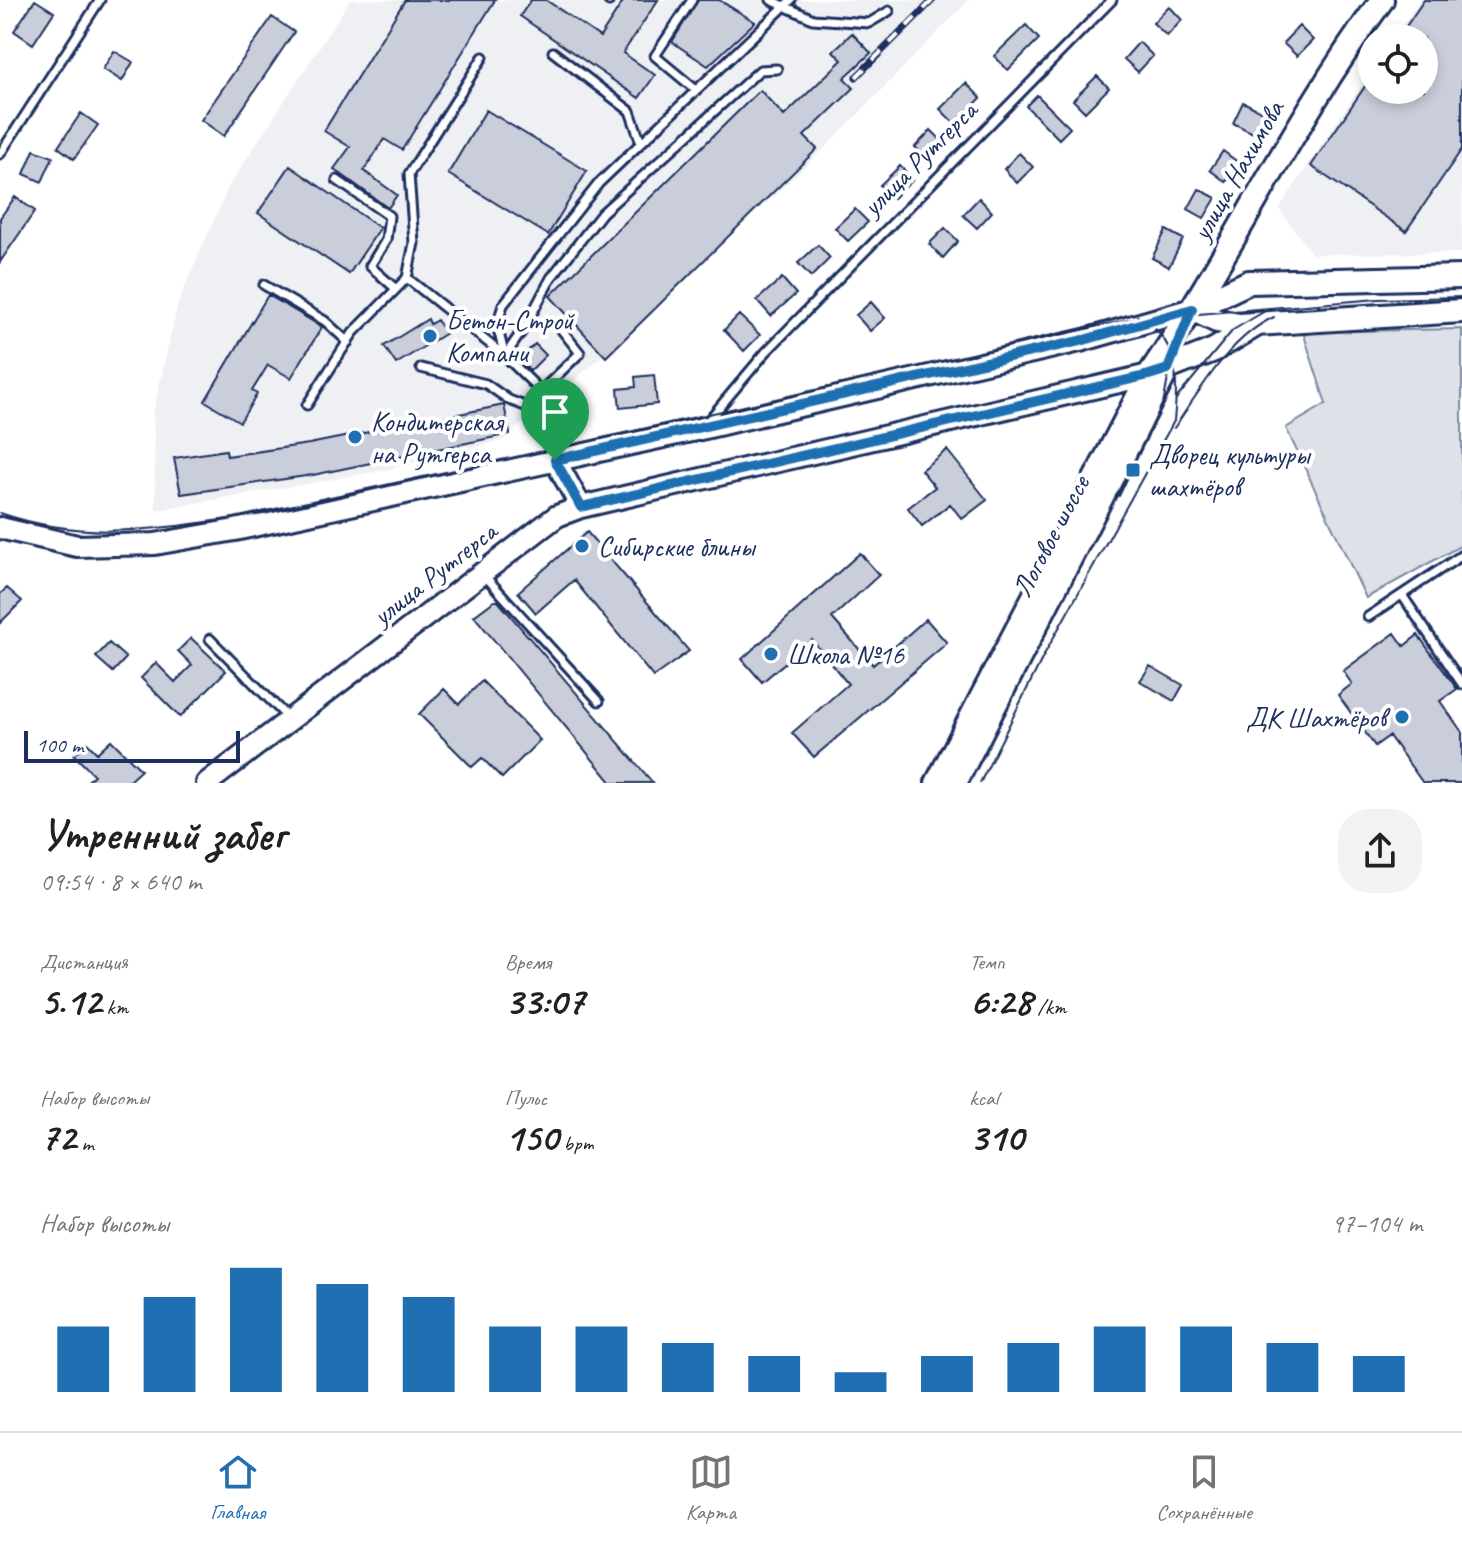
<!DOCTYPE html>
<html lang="ru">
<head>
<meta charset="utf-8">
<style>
	:root { --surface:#fff; --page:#f2f2f2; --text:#202124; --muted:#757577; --line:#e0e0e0; --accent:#1f6fb2 }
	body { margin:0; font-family:Caveat,sans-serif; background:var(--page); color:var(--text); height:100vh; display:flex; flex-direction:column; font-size:30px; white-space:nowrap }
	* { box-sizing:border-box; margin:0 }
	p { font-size:26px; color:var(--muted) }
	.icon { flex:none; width:44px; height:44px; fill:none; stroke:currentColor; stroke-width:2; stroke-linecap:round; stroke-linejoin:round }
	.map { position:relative; height:783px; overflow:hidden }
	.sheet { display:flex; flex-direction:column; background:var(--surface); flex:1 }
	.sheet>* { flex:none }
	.tools { position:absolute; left:1358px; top:24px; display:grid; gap:16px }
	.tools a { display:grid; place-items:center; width:80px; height:80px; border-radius:50%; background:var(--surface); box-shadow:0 4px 12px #0003; font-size:40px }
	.scale { position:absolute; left:24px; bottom:20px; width:216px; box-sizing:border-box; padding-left:8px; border:4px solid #1b2f5e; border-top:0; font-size:22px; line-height:28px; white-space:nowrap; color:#1b2f5e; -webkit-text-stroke:6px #fff; paint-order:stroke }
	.pin { position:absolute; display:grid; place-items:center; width:68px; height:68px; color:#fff; margin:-82px -34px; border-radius:50% 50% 50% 0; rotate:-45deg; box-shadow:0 0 8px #0007 }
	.pin .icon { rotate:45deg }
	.round { display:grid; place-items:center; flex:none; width:84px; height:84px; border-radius:32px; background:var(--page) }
	.headline { display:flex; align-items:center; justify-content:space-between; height:136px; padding:0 40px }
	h1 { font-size:44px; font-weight:800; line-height:60px }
	.metrics { display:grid; grid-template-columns:repeat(3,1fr); gap:12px; height:136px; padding:8px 40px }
	.metrics div { display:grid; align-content:center }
	.metrics b { font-size:40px; font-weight:800 }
	.metrics small { font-size:22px; font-weight:400 }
	.metrics p { font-size:22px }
	.chart { height:224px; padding:16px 40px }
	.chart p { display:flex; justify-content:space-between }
	.chart svg { width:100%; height:144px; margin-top:8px; stroke:var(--accent); stroke-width:6 }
	.menu { display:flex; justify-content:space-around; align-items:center; height:112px; border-top:2px solid var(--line); background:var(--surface); font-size:22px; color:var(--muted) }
	.menu a { display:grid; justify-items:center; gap:4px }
	.menu .selected { color:var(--accent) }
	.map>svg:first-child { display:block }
	.built { fill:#eff0f4 }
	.green { fill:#dee1e7; stroke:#7c88a2; stroke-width:2 }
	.building { fill:#caceda; stroke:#1b2f5e; stroke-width:2 }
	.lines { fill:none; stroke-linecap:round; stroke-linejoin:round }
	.service-casing { stroke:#1b2f5e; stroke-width:13 }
	.secondary-casing { stroke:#1b2f5e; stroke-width:26 }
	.primary-casing { stroke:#1b2f5e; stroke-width:28 }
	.service { stroke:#fff; stroke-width:7 }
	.secondary { stroke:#fff; stroke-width:20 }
	.primary { stroke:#fff; stroke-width:22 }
	.tram { stroke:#1b2f5e; stroke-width:2 }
	.rail-casing { stroke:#1b2f5e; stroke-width:7 }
	.rail { stroke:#fff; stroke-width:4; stroke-dasharray:12; stroke-linecap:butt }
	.route-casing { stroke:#fff; stroke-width:16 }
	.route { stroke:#1f6fb2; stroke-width:10 }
	.poi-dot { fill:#1f6fb2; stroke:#fff; stroke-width:3 }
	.labels { text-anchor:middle; stroke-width:8; stroke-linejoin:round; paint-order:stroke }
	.street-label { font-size:28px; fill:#1b2f5e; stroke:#fff }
	.poi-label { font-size:28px; fill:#1b2f5e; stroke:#fff; text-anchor:start }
</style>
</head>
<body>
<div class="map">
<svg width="1462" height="783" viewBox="0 0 1462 783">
	<rect width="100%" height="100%" fill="#fff"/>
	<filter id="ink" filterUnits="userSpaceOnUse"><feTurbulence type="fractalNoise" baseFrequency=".0125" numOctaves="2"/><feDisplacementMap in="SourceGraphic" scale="16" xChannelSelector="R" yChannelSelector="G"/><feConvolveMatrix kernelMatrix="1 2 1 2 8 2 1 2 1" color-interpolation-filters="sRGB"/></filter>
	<g filter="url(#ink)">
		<path class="built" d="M350,0h619l-138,142 -239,223 -89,75 -117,30 -230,40 -3,-98 26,-112 50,-114z
			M1420,0h42v253l-150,1 -33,-45 93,-140v21h52v-52h-30z"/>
		<path class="green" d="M1462,329v216l-96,53 -80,-170 40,-24 -23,-72z"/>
		<path class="building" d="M35,0l19,12 -21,32 -19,-13z
			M405,0h90l-93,150 -18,-11 -20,32 33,24 -9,13 -54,-39 16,-22 -26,-16z
			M531,0h15l54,37 24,-37h34l-35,53 32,22 -16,23 -119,-82z
			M698,0h21l36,22 -47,44 -36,-24z
			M1424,0h38v149l-56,82 -95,-65 61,-90v14h52v-52h-26z
			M1169,6l13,14 -15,16 -14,-13z
			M272,17l22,15 -70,104 -23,-16z
			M1026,25l13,14 -31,31 -14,-14z
			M1299,26l14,14 -16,16 -14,-13z
			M852,33l19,20 -27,25 10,10 -50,48 13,13 -211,208 -56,-61 210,-206 24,26 58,-56 -9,-9z
			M1139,42l14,14 -15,16 -14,-13z
			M114,51l19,11 -11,19 -19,-12z
			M1097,76l12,12 -24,24 -12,-12z
			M966,83l15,15 -26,26 -15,-15z
			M1037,95l33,33 -11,11 -33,-33z
			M1243,102l24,12 -10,21 -24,-12z
			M486,110l101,61 -39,64 -100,-61z
			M81,113l17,12 -24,34 -16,-12z
			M931,130l14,14 -16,16 -14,-13z
			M34,150l19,7 -11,25 -18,-8z
			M1223,151l16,12 -13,19 -16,-12z
			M1019,153l14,14 -16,16 -13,-14z
			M290,166l90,62 -31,46 -91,-61z
			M900,166l13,14 -20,18 -13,-13z
			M1199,189l17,9 -12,20 -16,-9z
			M15,197l20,14 -35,51v-44z
			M979,198l13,14 -15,16 -14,-13z
			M855,209l13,13 -20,19 -13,-13z
			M945,228l13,13 -15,17 -14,-14z
			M1166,230l17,9 -14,28 -17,-9z
			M818,245l12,13 -19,19 -13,-14z
			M782,278l14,16 -25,22 -14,-16z
			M268,295l54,32 -31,51 -23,-13 -16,26 5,3 -17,28 -35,-21z
			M871,302l14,16 -15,13 -14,-16z
			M739,315l21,20 -16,16 -20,-21z
			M428,319l2,5 7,-4 9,13 -50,31 -12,-18z
			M535,344l11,11 -16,16 -11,-12z
			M654,375l3,29 -37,4 -2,-19 18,-2 -1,-10z
			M504,405l6,29 -197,41 -132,19 -7,-36 52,-8 1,6 82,-12z
			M947,450l40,50 -25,19 -12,-15 -28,22 -14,-18 27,-21 -14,-17z
			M587,532l102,119 -36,26 -79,-97 -38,33 -18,-21z
			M860,553l19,22 -47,43 41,47 53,-46 21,24 -133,114 -22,-24 56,-49 -36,-44 -50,42 -20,-23z
			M7,588l15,13 -22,22v-29z
			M494,601h4l155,182h-41l-138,-167z
			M1395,633l9,13 14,-11 39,54 -17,12 22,31v51h-39l-34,-47 -14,10 -37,-51 14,-11 -9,-13z
			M191,638l35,33 -46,46 -39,-39 15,-15 19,19 17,-17 -14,-14z
			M109,643l17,15 -13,14 -17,-15z
			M1150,666l33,19 -9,16 -34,-20z
			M482,681l58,59 -38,38 -20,-20 -10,9 -53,-53 25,-25 15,15z
			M111,740l30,30 -14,13h-41l8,-8 -20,-20 13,-12 10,10z"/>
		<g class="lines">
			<g class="service-casing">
				<path id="service" d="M608,0l1,1
					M692,0l-37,56 41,34
					M771,0l42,19 56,4 20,-12
					M553,52l77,59 11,32
					M483,57l-74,117 5,69 -7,35 98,78 50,49 -1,53
					M0,154l100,-154
					M337,180l52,36 -3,24 -16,26 26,23
					M264,285l61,36 23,21
					M504,353l-7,-28 6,-20 96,-122 192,-183
					M505,356l21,-31 25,-47 51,-65 158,-143 17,-1
					M421,368l65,16 23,16 45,17
					M541,391l39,-38 -19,-24
					M307,405l46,-72 54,-55
					M707,422l59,-70 346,-352
					M483,574l116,127
					M1402,595l60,89
					M1368,617l94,-62
					M210,639l78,79"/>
			</g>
			<g class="secondary-casing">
				<path id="secondary" d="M555,460l26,47
					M0,528l77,18 78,-2 80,-14 470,-102 379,-88 108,-31
					M207,783l350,-267 24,-9 568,-132"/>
			</g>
			<g class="primary-casing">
				<path id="primary" d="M1192,309l57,-27 213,-5
					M1192,309l25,12 22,4 223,-14
					M1158,372l56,-22 42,-25
					M937,783l212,-408c83,-122 145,-256 233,-375
					M955,783l213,-415"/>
			</g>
			<use href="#service" class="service"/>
			<use href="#secondary" class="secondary"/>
			<use href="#primary" class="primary"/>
			<path class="tram" d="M1176,399l57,-69 32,-19
				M1174,428c27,-39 55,-90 100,-111
				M1119,496l45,-96 4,-22
				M0,513c93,32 170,13 264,1l863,-194 251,-21 84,-2
				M980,783l65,-130 129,-232c4,-42 6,-83 -37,-105"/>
			<g class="rail-casing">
				<path id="rail" d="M856,77l77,-77"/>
			</g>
			<use href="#rail" class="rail"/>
		</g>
	</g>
	<g class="lines" filter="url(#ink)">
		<g class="route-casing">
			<path id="route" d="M1192,309l-24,60 -19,6 -568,132 -26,-47 529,-120z"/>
		</g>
		<use href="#route" class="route"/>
	</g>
	<g class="poi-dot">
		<circle cx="430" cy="336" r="8"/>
		<circle cx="355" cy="437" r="8"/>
		<rect x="1125" y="462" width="16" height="16" rx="4"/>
		<circle cx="582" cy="546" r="8"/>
		<circle cx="771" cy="654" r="8"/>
		<circle cx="1402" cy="717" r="8"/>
	</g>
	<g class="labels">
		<g class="street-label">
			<text transform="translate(919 158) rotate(-45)" y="10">улица Рутгерса</text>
			<text transform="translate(1237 170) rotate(-60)" y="10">улица Нахимова</text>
			<text transform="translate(1050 536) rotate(-62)" y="10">Логовое шоссе</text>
			<text transform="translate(434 573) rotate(-38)" y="10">улица Рутгерса</text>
		</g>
		<g class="poi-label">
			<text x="446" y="330">Бетон-Строй<tspan x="446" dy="32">Компани</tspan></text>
			<text x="371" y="431">Кондитерская<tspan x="371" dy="32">на Рутгерса</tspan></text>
			<text x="1149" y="464">Дворец культуры<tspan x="1149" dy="32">шахтёров</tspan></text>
			<text x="598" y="556">Сибирские блины</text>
			<text x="787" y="664">Школа №16</text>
			<text x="1386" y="727" text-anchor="end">ДК Шахтёров</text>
		</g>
	</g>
</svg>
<div class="tools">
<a><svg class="icon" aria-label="locate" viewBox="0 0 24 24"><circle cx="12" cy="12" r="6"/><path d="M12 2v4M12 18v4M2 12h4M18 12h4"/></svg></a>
</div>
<div class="scale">100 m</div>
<div class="pin" style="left:555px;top:460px;background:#1e9e55"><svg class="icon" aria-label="arrive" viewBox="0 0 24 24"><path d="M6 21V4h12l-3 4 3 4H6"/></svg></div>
</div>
<section class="sheet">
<div class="headline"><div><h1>Утренний забег</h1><p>09:54 · 8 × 640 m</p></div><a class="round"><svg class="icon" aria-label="share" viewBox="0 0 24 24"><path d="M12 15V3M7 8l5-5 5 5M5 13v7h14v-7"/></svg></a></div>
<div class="metrics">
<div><p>Дистанция</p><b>5.12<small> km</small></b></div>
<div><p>Время</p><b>33:07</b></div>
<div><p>Темп</p><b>6:28<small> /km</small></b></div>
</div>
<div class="metrics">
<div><p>Набор высоты</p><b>72<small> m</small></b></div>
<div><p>Пульс</p><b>150<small> bpm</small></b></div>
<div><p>kcal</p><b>310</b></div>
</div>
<div class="chart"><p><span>Набор высоты</span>97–104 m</p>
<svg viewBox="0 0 160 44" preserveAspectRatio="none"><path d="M5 44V24M15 44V15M25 44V6M35 44V11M45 44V15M55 44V24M65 44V24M75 44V29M85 44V33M95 44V38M105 44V33M115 44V29M125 44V24M135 44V24M145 44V29M155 44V33"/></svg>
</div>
</section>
<nav class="menu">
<a class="selected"><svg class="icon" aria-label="home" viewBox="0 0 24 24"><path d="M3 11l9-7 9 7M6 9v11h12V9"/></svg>Главная</a>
<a><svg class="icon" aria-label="map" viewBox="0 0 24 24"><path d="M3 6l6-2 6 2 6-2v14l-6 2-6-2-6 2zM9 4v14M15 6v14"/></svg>Карта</a>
<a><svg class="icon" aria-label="saved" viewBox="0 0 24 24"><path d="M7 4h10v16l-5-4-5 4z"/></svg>Сохранённые</a>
</nav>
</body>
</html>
